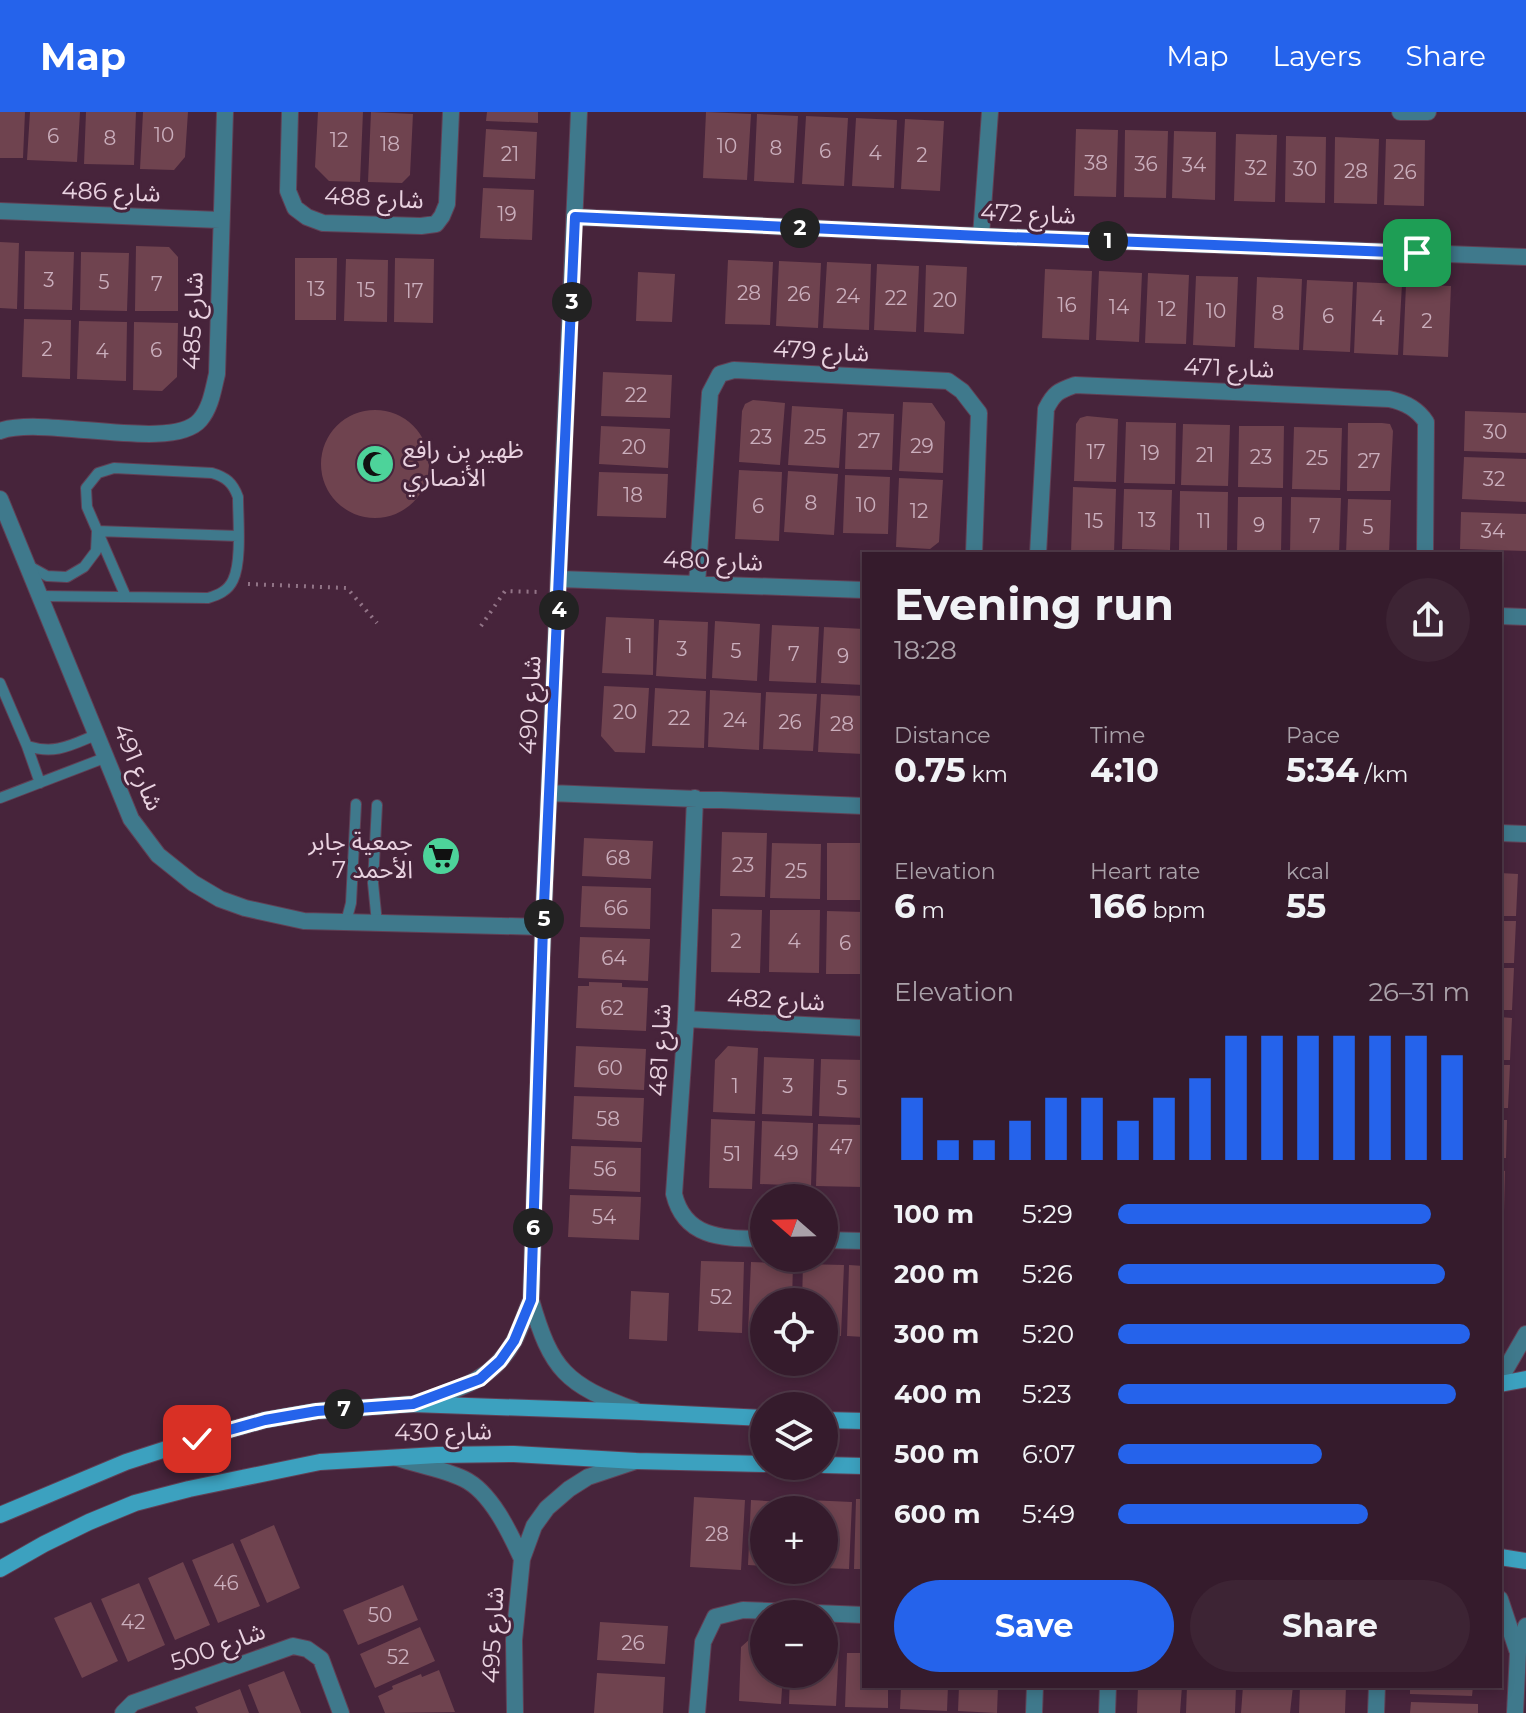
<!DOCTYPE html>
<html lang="en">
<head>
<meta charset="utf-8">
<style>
	:root { --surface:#351b2c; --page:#3d2434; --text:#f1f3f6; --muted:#aaa1a9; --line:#4f3948; --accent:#2563eb }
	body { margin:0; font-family:Montserrat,"Noto Sans Arabic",sans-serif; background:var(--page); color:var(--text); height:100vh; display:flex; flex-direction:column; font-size:30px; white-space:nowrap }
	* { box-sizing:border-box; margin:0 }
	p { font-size:26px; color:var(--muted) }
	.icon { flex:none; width:44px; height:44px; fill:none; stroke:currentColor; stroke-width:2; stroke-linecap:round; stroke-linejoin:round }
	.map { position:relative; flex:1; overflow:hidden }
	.panel { position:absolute; left:862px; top:440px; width:640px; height:1136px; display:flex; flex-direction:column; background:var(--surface); border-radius:0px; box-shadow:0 4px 12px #0003,0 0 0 2px var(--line) }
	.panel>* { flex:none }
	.needle { width:52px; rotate:290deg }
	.fabs { position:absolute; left:750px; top:1072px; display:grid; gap:16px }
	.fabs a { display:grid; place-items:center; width:88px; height:88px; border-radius:50%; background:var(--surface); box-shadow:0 4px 12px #0003,0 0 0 2px var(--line); font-size:40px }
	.pin { position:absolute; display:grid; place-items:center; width:68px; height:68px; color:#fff; margin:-34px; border-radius:16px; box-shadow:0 4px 12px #0006 }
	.km { position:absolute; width:40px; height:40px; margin:-20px; border-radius:50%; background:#222; color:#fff; font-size:22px; line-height:40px; text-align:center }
	.round { display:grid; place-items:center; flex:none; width:84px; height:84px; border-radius:42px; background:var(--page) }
	.overview { display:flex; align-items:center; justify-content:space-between; height:136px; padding:0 32px }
	h1 { font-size:44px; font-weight:700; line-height:60px }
	.stats { display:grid; grid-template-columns:repeat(3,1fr); gap:12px; height:136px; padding:8px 32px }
	.stats div { display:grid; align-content:center }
	.stats b { font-size:34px; font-weight:700 }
	.stats small { font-size:22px; font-weight:400 }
	.stats p { font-size:22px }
	.chart { height:224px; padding:16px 32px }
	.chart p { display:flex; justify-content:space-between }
	.chart svg { width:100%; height:144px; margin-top:8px; stroke:var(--accent); stroke-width:6 }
	.button { display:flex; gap:16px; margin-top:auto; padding:16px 32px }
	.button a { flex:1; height:92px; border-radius:48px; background:var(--accent); color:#fff; font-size:32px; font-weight:700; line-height:92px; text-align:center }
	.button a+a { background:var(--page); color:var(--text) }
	ul { padding:0 32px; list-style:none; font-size:26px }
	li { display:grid; grid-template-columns:128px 96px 1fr; align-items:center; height:60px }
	li i { height:20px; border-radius:10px; background:var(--accent) }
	header { display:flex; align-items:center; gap:48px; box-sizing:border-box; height:112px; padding:0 40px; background:var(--accent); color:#fff }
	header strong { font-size:38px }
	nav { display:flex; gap:44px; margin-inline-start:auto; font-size:28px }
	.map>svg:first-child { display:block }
	.building { fill:#6f434f }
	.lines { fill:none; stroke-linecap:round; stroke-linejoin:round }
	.lane-casing { stroke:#614055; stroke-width:12 }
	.street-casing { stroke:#614055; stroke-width:18 }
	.secondary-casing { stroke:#614055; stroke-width:18 }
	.path { stroke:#927487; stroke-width:4; stroke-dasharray:2 6; stroke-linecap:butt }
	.lane { stroke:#3f798c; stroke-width:10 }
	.street { stroke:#3f798c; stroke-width:16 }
	.secondary { stroke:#3ca1bf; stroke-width:16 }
	.route-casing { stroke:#fff; stroke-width:16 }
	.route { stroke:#2563eb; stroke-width:10 }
	.labels { text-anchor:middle; stroke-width:6; stroke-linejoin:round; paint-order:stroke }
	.number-label { font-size:20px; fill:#caaebc }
	.street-label { font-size:24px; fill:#e9d2e0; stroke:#47243b }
	.poi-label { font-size:24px; fill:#e9d2e0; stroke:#47243b; text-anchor:start }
</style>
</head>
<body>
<header>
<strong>Map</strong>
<nav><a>Map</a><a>Layers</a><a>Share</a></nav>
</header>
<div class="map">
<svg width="1526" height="1601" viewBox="0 0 1526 1601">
	<rect width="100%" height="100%" fill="#47243b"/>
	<path class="building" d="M0,0h25l-2,46h-23z
		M30,0h50l-3,50 -50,-2z
		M86,0h50l-2,53 -50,-1z
		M143,0h45l-3,45 -11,13 -34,-1z
		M318,0h45l-3,70 -31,-1 -14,-14z
		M371,0l42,2 -3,61 -8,8 -34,-1z
		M487,0h51v11l-52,-2z
		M706,0l45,2 -4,66 -44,-2z
		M757,2l41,2 -4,67 -40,-2z
		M806,4l42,2 -4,68 -42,-2z
		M856,6l41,2 -3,68 -42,-2z
		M905,7l39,2 -4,70 -39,-2z
		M486,17l51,3 -2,47 -52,-2z
		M1076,17l42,1 -2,67 -42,-1z
		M1125,18l43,1 -2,67 -42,-1z
		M1174,19l42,1 -1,68 -43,-2z
		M1236,22l41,1 -2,67 -41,-1z
		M1286,24l40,1 -1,66 -40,-1z
		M1335,25l44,2 -2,65 -43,-1z
		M1386,27l39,1 -1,66 -40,-1z
		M483,76l51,2 -2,50 -52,-2z
		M0,130l19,1 -2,66 -17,-1z
		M136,134l33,1 9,10v54h-43z
		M25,139l49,1 -2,58 -48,-1z
		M81,140l48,1 -2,58 -47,-1z
		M295,146h42l-1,62h-41z
		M395,146l39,1 -1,64 -39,-1z
		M346,147l42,1 -1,62 -43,-1z
		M728,148l45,2 -3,63 -45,-1z
		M779,149l42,2 -3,65 -42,-2z
		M827,150l44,2 -2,66 -46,-2z
		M877,152l42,2 -3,66 -42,-2z
		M926,153l41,2 -3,67 -40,-2z
		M1045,157l47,2 -3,69 -47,-2z
		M1099,159l43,2 -3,69 -43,-2z
		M638,160l37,2 -3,48 -36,-1z
		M1148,161l41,2 -3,69 -41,-1z
		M1196,164l42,1 -3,70 -42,-2z
		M1257,165l45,2 -3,71 -45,-2z
		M1307,168l46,2 -3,70 -47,-2z
		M1357,170l45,2 -4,71 -44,-2z
		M1406,172l45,2 -3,71 -45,-2z
		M24,207l47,1 -1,59 -48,-2z
		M79,209l48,1 -1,59 -49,-2z
		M134,210l44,1 -1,54 -15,14 -29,-1z
		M603,260l69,3 -2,43 -69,-2z
		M753,288l32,3 -5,62 -41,-3 3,-51 3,-7z
		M903,290l29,1 13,19 -2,51 -44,-2z
		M792,294l51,3 -4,59 -51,-3z
		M321 352a54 54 0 1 1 108 0a54 54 0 1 1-108 0Z
		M1465,299l61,2v40l-62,-2z
		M847,300l47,2 -2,56 -47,-1z
		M1087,304l31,3 -2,63 -42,-1 2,-57 4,-6z
		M1126,310l50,1 -1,61 -51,-1z
		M1348,311h34l8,1 3,7 -3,60h-43z
		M1183,312l47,1 -2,61 -47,-1z
		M601,314l69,3 -2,39 -69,-4z
		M1239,314h45l-1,62 -45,-1z
		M1294,315l48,1 -2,62 -48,-1z
		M1464,345l62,2v43l-64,-3z
		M739,358l43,2 -3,69 -44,-2z
		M788,359l50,3 -4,61 -50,-3z
		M599,360l69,2 -2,44 -69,-2z
		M845,363l45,2 -2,57 -45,-1z
		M899,366l44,2 -4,62 -9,7 -34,-2z
		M1073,375l43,2 -2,65h-43z
		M1124,377l48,1 -2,60 -48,-1z
		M1180,379l48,1 -1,60 -48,-2z
		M1238,385h44l-1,57 -44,-1z
		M1291,385l50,1 -2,56h-49z
		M1348,387l43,1 -2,54h-43z
		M1461,400l65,2v37l-66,-2z
		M606,505l48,2 -1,56 -51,-2z
		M659,508l49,2 -2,57 -50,-3z
		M715,509l45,3 -3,57 -45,-3z
		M772,513l47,2 -3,56 -47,-2z
		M824,515l40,2v56l-43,-2z
		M604,574l45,2 -4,65 -30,-1 -14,-16z
		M655,576l51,3 -2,57 -52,-2z
		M710,578l51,3 -2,57 -51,-3z
		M766,580l51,2 -4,57 -50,-2z
		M821,582l43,2v58l-46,-2z
		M722,720l45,1 -2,64 -45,-1z
		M584,726l69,3 -2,38 -69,-3z
		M772,731l49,1 -1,55 -50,-1z
		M827,731h37v57h-37z
		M1500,761l18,1 -2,42h-16z
		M582,774l69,2 -1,41 -70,-2z
		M712,797l50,1 -2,63 -49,-1z
		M770,798h50l-1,63 -50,-1z
		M827,799l37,1v62h-38z
		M1500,809h16l-2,42h-14z
		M580,825l70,2 -2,42 -70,-3z
		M1500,856h14l-2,42h-12z
		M589,870l33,1v4l26,1 -2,43 -70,-3 2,-42h11z
		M1500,905l12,1 -2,42h-10z
		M576,934l70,3 -2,41 -70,-3z
		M728,934l30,2 -3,66 -42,-2 2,-52z
		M764,945l50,2 -2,57 -50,-2z
		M821,947l43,1v58l-45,-2z
		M1500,953h10l-2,43h-8z
		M574,984l70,2 -2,44 -70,-3z
		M711,1007l44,2 -3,68 -43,-1z
		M1500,1008h7l-1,38h-6z
		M762,1009l51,2 -2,63 -51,-2z
		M818,1012l46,1 -1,62 -47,-1z
		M571,1034l70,2 -1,44 -71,-3z
		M1500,1058l5,1 -1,41h-4z
		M570,1083l71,2 -2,43 -71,-3z
		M701,1149l43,1 -2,71 -44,-2z
		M751,1150l42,2 -1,38h-28v31h-16z
		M803,1152l41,1 -3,71 -17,-1v-33h-22z
		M849,1153l15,1v71l-17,-1z
		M631,1179l38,2 -2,48 -38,-2z
		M694,1385l51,3 -4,70 -51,-3z
		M856,1387h8v70h-10z
		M751,1388l47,3v7h-34v56l-16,-1z
		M808,1388l44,2 -3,67 -25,-1v-58h-17z
		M274,1413l26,63 -33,15 -27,-63z
		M233,1431l27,63 -42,17 -26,-63z
		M183,1450l27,63 -35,15 -27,-62z
		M139,1471l26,62 -37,17 -27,-63z
		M403,1473l15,35 -60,25 -15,-35z
		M91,1490l27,59 -36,17 -28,-60z
		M600,1510l68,4 -3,38 -68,-4z
		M420,1515l15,34 -60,27 -15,-34z
		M751,1526l13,1v35h19l-2,30 -42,-3 2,-54z
		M824,1534h15l-3,60 -47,-2 1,-30h34z
		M847,1541h17v33h24v22l-43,-1z
		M439,1558l16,42 -70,1 -7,-17 15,-7 -1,-3 29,-12 1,3z
		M284,1559l17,42h-42l-11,-28z
		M597,1561l68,4 -2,36h-69z
		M901,1574h47l-1,25 -47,-2z
		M959,1574h39l-1,27 -39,-2z
		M1138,1574h44l-2,27h-43z
		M1187,1574h49l-1,27h-49z
		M1243,1574h50l-3,27h-49z
		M1300,1574h46l-1,27h-46z
		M1410,1574h63l-1,10 -62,-2z
		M240,1577l9,24h-51l-3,-6z
		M1411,1590l67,2v9h-68z"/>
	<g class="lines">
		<g class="lane-casing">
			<path id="lane" d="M29,454l18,10 20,1 17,-10 12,-16 1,-20 141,5
				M39,484l169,2c10,-3 20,-7 25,-18 9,-18 5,-62 5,-83 -5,-14 -12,-20 -26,-24l-98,-5 -16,5 -12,15 1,19 39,90
				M0,571l27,63 13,37
				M27,634c29,9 44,-1 71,-12
				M0,686l107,-41
				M377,693l-4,78 4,40
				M346,810l5,-19 5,-99"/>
		</g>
		<g class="street-casing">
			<path id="street" d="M290,0l-2,79 7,17 12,9 16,6 98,3 15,-2 6,-8 5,-12 4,-92
				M579,0l-36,815 -12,373c20,70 35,85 104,110
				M1400,0h28
				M0,99l220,9
				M575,105l406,19 545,21
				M981,124l9,-124
				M0,319c44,-16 172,22 200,-11 11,-13 13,-30 17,-46l8,-262
				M0,387l131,320 27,36 35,28 27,16 25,9 59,13 239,6
				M1038,442l8,-145c8,-16 12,-18 29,-24l314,14c15,3 28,9 37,23l-1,132
				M560,467l304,11
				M697,472l13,-191 10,-19 14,-4 214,11 14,10 17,22 -5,141
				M1500,504l26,1
				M550,681l314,13
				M695,686l-9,221 -12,175c11,46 52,44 90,45
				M1500,721l26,1
				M686,907l178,9
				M824,1128l40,1
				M1500,1267l26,-45
				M417,1291c41,-14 75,-22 97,-62 7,-13 11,-28 17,-41
				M397,1346c22,7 46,11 67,21 27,13 46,54 58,80
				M1500,1487l17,51
				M123,1601l10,-10 160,-57 14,3 14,10 20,54
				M515,1601l-1,-73 8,-81 12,-33 13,-18 22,-19 19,-12 48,-16
				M697,1601l6,-71 12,-25 28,-7 121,5
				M1034,1601l1,-27
				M1107,1601l1,-27
				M1376,1601l1,-27
				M1515,1601l3,-61 8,-26"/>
		</g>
		<g class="secondary-casing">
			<path id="secondary" d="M1500,1272l26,-5
				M824,1308l40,1
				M824,1353l40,1
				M0,1403l126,-53 71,-23 68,-19 52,-9 96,-7 228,8 123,6
				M1500,1445l26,4
				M0,1457l44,-25 45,-22 46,-19 54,-14 131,-27 117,-7 77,-1 122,7 128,3"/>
		</g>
		<path class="path" d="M248,472l99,4 30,35
			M481,514l24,-35 36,1"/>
		<use href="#lane" class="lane"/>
		<use href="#street" class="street"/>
		<use href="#secondary" class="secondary"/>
	</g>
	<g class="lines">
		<g class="route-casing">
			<path id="route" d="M197,1327l68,-19 52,-9 96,-7 67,-25 20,-18 14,-20 17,-41 12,-373 32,-710 406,19 436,17"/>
		</g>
		<use href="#route" class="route"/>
	</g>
	<defs>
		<g id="mosque-disc" transform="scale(2)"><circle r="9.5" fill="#4dd39a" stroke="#47243b"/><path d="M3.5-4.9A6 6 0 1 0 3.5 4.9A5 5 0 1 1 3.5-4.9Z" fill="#111"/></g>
		<g id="supermarket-disc" transform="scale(2)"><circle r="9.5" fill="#4dd39a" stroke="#47243b"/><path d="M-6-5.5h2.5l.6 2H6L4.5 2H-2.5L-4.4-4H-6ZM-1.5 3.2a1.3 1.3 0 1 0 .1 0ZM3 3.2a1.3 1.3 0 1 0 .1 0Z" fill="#111"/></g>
	</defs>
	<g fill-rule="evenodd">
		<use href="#mosque-disc" x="375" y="352"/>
		<use href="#supermarket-disc" x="441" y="744"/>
	</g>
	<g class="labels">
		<g class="number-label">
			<text x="164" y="30">10</text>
			<text x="53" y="31">6</text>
			<text x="110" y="33">8</text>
			<text x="339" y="35">12</text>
			<text x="390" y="39">18</text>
			<text x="727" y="41">10</text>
			<text x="776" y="43">8</text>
			<text x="825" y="46">6</text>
			<text x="875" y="48">4</text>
			<text x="510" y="49">21</text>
			<text x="922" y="50">2</text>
			<text x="1096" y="58">38</text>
			<text x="1146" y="59">36</text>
			<text x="1194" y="60">34</text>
			<text x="1256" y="63">32</text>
			<text x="1305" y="64">30</text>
			<text x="1356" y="66">28</text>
			<text x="1405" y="67">26</text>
			<text x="507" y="109">19</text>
			<text x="49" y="175">3</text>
			<text x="104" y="177">5</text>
			<text x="157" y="179">7</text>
			<text x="316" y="184">13</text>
			<text x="366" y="185">15</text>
			<text x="414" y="186">17</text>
			<text x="749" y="188">28</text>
			<text x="799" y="189">26</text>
			<text x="848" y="191">24</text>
			<text x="896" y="193">22</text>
			<text x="945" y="195">20</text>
			<text x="1067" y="200">16</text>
			<text x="1119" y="202">14</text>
			<text x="1167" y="204">12</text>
			<text x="1216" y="206">10</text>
			<text x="1278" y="208">8</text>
			<text x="1328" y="211">6</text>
			<text x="1378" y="213">4</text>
			<text x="1427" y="216">2</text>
			<text x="47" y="244">2</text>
			<text x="156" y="245">6</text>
			<text x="102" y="246">4</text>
			<text x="636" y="290">22</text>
			<text x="1495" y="327">30</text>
			<text x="761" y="332">23</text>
			<text x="815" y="332">25</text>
			<text x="869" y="336">27</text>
			<text x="922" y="341">29</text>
			<text x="634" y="342">20</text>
			<text x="1096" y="347">17</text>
			<text x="1150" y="348">19</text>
			<text x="1205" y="350">21</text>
			<text x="1261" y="352">23</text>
			<text x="1317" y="353">25</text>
			<text x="1369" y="356">27</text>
			<text x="1494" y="374">32</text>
			<text x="633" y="390">18</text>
			<text x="811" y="398">8</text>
			<text x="866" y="400">10</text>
			<text x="758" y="401">6</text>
			<text x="919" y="406">12</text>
			<text x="1147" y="415">13</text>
			<text x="1094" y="416">15</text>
			<text x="1204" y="416">11</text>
			<text x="1259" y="420">9</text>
			<text x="1315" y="421">7</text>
			<text x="1368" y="422">5</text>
			<text x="1493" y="426">34</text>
			<text x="629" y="541">1</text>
			<text x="682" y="544">3</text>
			<text x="736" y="546">5</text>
			<text x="794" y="549">7</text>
			<text x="843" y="551">9</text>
			<text x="625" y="607">20</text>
			<text x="679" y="613">22</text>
			<text x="735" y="615">24</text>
			<text x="790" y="617">26</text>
			<text x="842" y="619">28</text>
			<text x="618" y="753">68</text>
			<text x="743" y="760">23</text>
			<text x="796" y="766">25</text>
			<text x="616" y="803">66</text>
			<text x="736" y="836">2</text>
			<text x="794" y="836">4</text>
			<text x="845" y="838">6</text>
			<text x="614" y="853">64</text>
			<text x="612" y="903">62</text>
			<text x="610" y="963">60</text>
			<text x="735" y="981">1</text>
			<text x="788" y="981">3</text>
			<text x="842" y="983">5</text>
			<text x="608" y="1014">58</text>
			<text x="841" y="1042">47</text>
			<text x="786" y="1048">49</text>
			<text x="732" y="1049">51</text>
			<text x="605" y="1064">56</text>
			<text x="604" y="1112">54</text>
			<text x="721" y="1192">52</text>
			<text x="717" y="1429">28</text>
			<text x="226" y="1478">46</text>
			<text x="380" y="1510">50</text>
			<text x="133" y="1517">42</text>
			<text x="633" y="1538">26</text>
			<text x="398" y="1552">52</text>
		</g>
		<g class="street-label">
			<text transform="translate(111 80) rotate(2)" y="8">شارع 486</text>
			<text transform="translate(374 86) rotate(3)" y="8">شارع 488</text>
			<text transform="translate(1028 102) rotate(2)" y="8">شارع 472</text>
			<text transform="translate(193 209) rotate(-88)" y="8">شارع 485</text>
			<text transform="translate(821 239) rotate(3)" y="8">شارع 479</text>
			<text transform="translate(1229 256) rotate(2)" y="8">شارع 471</text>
			<text transform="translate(713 449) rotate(2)" y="8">شارع 480</text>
			<text transform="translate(530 593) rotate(-87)" y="8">شارع 490</text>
			<text transform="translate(138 655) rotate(67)" y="8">شارع 491</text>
			<text transform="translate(776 888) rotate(3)" y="8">شارع 482</text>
			<text transform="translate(660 938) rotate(-87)" y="8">شارع 481</text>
			<text transform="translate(443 1320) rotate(-1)" y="8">شارع 430</text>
			<text transform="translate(493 1523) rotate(-87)" y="8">شارع 495</text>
			<text transform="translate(218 1535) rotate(-20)" y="8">شارع 500</text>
		</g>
		<g class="poi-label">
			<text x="403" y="346">ظهير بن رافع<tspan x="403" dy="28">الأنصاري</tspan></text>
			<text x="413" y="738" text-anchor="end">جمعية جابر<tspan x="413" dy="28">الأحمد 7</tspan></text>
		</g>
	</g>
</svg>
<div class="fabs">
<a><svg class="needle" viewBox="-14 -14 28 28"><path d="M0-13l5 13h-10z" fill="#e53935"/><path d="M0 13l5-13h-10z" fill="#aaa1a9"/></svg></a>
<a><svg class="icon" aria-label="locate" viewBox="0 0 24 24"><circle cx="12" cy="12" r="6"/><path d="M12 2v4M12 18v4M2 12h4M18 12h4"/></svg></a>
<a><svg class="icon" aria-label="layers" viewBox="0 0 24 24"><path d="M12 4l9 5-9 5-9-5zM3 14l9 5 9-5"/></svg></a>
<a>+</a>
<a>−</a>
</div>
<div class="pin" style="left:1417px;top:141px;background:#1e9e55"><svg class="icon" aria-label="arrive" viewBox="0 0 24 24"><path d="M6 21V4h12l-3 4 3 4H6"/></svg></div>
<div class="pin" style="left:197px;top:1327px;background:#d93025"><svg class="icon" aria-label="check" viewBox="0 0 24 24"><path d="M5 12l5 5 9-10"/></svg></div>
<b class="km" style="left:1108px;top:129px">1</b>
<b class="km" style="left:800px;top:116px">2</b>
<b class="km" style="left:572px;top:190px">3</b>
<b class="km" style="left:559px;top:498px">4</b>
<b class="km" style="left:544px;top:807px">5</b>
<b class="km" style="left:533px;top:1116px">6</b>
<b class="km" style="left:344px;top:1297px">7</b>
<section class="panel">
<div class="overview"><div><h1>Evening run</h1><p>18:28</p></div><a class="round"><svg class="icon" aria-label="share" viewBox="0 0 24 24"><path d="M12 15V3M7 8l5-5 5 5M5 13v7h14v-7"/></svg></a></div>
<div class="stats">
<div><p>Distance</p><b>0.75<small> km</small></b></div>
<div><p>Time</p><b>4:10</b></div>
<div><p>Pace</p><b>5:34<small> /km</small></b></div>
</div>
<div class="stats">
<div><p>Elevation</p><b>6<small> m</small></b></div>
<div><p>Heart rate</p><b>166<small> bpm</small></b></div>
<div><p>kcal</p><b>55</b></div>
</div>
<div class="chart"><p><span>Elevation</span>26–31 m</p>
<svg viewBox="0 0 160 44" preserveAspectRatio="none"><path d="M5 44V25M15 44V38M25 44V38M35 44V32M45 44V25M55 44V25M65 44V32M75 44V25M85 44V19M95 44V6M105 44V6M115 44V6M125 44V6M135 44V6M145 44V6M155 44V12"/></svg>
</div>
<ul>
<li><b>100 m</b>5:29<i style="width:89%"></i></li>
<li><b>200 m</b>5:26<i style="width:93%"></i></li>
<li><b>300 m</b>5:20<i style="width:100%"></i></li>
<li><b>400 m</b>5:23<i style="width:96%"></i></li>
<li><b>500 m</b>6:07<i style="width:58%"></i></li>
<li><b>600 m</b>5:49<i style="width:71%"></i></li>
</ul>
<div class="button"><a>Save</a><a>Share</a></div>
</section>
</div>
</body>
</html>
